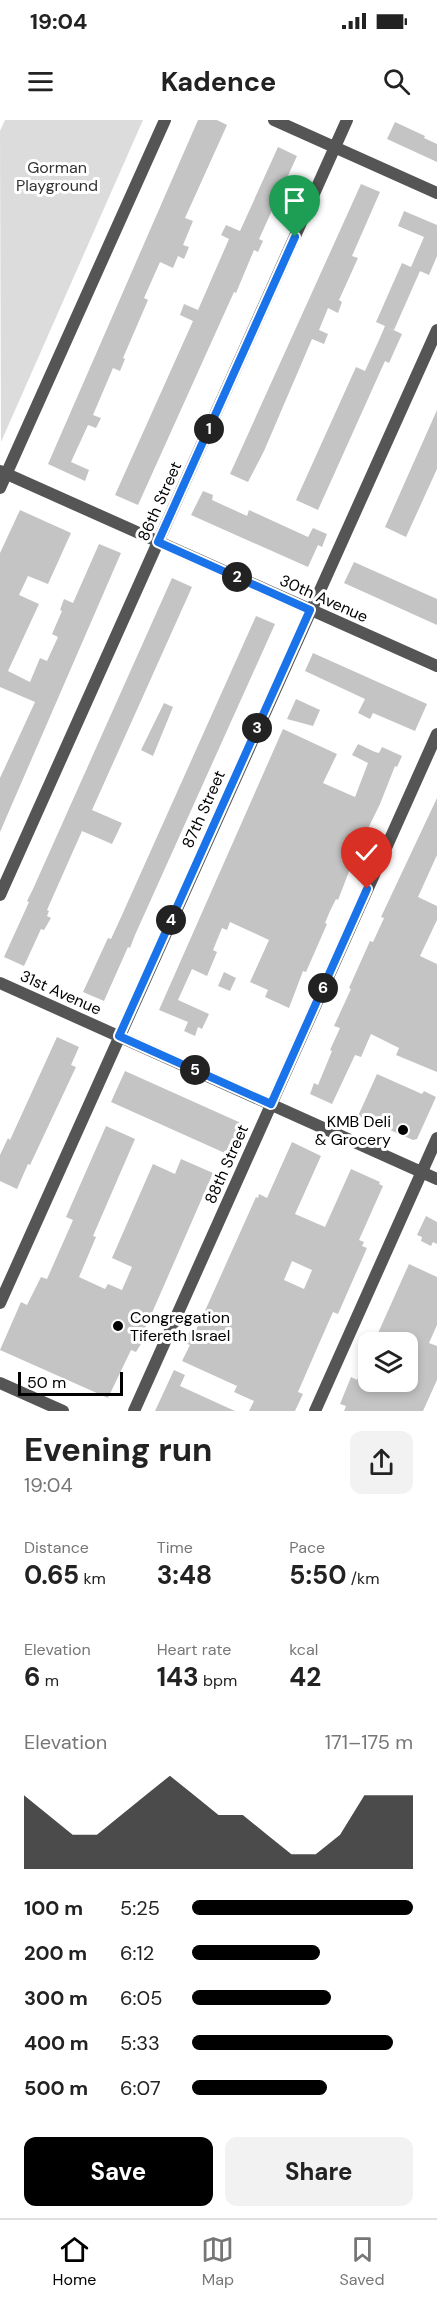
<!DOCTYPE html>
<html lang="en">
<head>
<meta charset="utf-8">
<style>
	:root { --surface:#fff; --page:#f2f2f2; --text:#222; --muted:#767676; --line:#e0e0e0; --accent:#000 }
	body { margin:0; font-family:"DM Sans",sans-serif; background:var(--page); color:var(--text); height:100vh; display:flex; flex-direction:column; font-size:22px; white-space:nowrap }
	* { box-sizing:border-box; margin:0 }
	p { font-size:20px; color:var(--muted) }
	.icon { flex:none; width:33px; height:33px; fill:none; stroke:currentColor; stroke-width:2; stroke-linecap:round; stroke-linejoin:round }
	.map { position:relative; height:1291px; overflow:hidden }
	.sheet { display:flex; flex-direction:column; background:var(--surface); flex:1 }
	.sheet>* { flex:none }
	.buttons { position:absolute; left:358px; top:1212px; display:grid; gap:12px }
	.buttons a { display:grid; place-items:center; width:60px; height:60px; border-radius:12px; background:var(--surface); box-shadow:0 3px 9px #0003; font-size:30px }
	.scale { position:absolute; left:18px; bottom:15px; width:105px; box-sizing:border-box; padding-left:6px; border:3px solid #000; border-top:0; font-size:16px; line-height:21px; white-space:nowrap; color:#000; -webkit-text-stroke:4px #fff; paint-order:stroke }
	.pin { position:absolute; display:grid; place-items:center; width:51px; height:51px; color:#fff; margin:-62px -26px; border-radius:50% 50% 50% 0; rotate:-45deg; box-shadow:0 0 6px #0007 }
	.pin .icon { rotate:45deg }
	.km { position:absolute; width:30px; height:30px; margin:-15px; border-radius:50%; background:#222; color:#fff; font-size:16px; line-height:30px; text-align:center }
	.round { display:grid; place-items:center; flex:none; width:63px; height:63px; border-radius:12px; background:var(--page) }
	.overview { display:flex; align-items:center; justify-content:space-between; height:102px; padding:0 24px }
	h1 { font-size:33px; font-weight:700; line-height:45px }
	.figures { display:grid; grid-template-columns:repeat(3,1fr); gap:9px; height:102px; padding:6px 24px }
	.figures div { display:grid; align-content:center }
	.figures b { font-size:26px; font-weight:700 }
	.figures small { font-size:16px; font-weight:400 }
	.figures p { font-size:16px }
	.chart { height:168px; padding:12px 24px }
	.chart p { display:flex; justify-content:space-between }
	.chart svg { width:100%; height:108px; margin-top:6px; fill:var(--accent); opacity:.7 }
	.action { display:flex; gap:12px; margin-top:auto; padding:12px 24px }
	.action a { flex:1; height:69px; border-radius:12px; background:var(--accent); color:#fff; font-size:24px; font-weight:700; line-height:69px; text-align:center }
	.action a+a { background:var(--page); color:var(--text) }
	ul { padding:0 24px; list-style:none; font-size:20px }
	li { display:grid; grid-template-columns:96px 72px 1fr; align-items:center; height:45px }
	li i { height:15px; border-radius:8px; background:var(--accent) }
	.status { display:flex; justify-content:space-between; align-items:center; height:42px; padding:0 30px; background:var(--surface); direction:ltr }
	.status svg { height:16px; fill:currentColor }
	header { display:flex; justify-content:space-between; align-items:center; height:78px; padding:0 24px; background:var(--surface); font-size:27px; font-weight:700 }
	.tabs { display:flex; justify-content:space-around; align-items:center; height:84px; border-top:2px solid var(--line); background:var(--surface); font-size:16px; color:var(--muted) }
	.tabs a { display:grid; justify-items:center; gap:3px }
	.tabs .selected { color:var(--accent) }
	.map>svg:first-child { display:block }
	.green { fill:#dcdcdc }
	.building { fill:#c4c4c4; fill-rule:evenodd }
	.lines { fill:none; stroke-linecap:round; stroke-linejoin:round }
	.minor { stroke:#555; stroke-width:12 }
	.route-casing { stroke:#fff; stroke-width:12 }
	.route { stroke:#1a73e8; stroke-width:8 }
	.poi-dot { fill:#000; stroke:#fff; stroke-width:2 }
	.labels { text-anchor:middle; stroke-width:6; stroke-linejoin:round; paint-order:stroke }
	.park-label { font-size:16px; fill:#333; stroke:#fff }
	.street-label { font-size:16px; fill:#000; stroke:#fff }
	.poi-label { font-size:16px; fill:#000; stroke:#fff; text-anchor:end }
</style>
</head>
<body>
<div class="status"><b>19:04</b><svg viewBox="0 0 49 12"><path d="M0 12V9h3v3zM5 12V6h3v6zM10 12V3h3v9zM15 12V0h3v12zM26 1h20v11H26zM47 4h2v5h-2z"/></svg></div>
<header><svg class="icon" aria-label="menu" viewBox="0 0 24 24"><path d="M4 6h16M4 12h16M4 18h16"/></svg>Kadence<svg class="icon" aria-label="search" viewBox="0 0 24 24"><circle cx="10" cy="10" r="6"/><path d="M15 15l6 6"/></svg></header>
<div class="map">
<svg width="437" height="1291" viewBox="0 0 437 1291">
	<rect width="100%" height="100%" fill="#fff"/>
	<path class="green" d="M5,0h138l-142,322 -1,-311z"/>
	<path class="building" d="M198,0h19l10,5 -42,93 8,3 -10,24 6,2 -5,12 -6,-3 -5,12 -13,-6 -16,36 4,2 -25,58 2,1 -5,12 -7,-3 -20,47 8,3 -5,10 -8,-3 -17,37 18,8 -4,11 -37,-17z
		M395,2l30,14 -1,2 13,6v18l-50,-23z
		M278,27l19,9 -38,83 4,2 -5,11 -4,-2 -18,43 -2,-1 -96,213 -23,-10 78,-174 -13,-6 4,-11 14,6 31,-71 -8,-4 5,-10 14,6z
		M361,64l19,8 -28,64 6,2 -19,42 3,2 -4,11 -10,-5 -9,22 9,4 -4,10 -12,-5 -48,112 -16,31 -18,-8z
		M404,91l33,14v31l-8,19 -18,-8 13,-30 -26,-11z
		M402,143l18,8 -26,59 -7,-3 15,7 -13,29 -4,-2 -67,149 -22,-10 60,-133 9,4 14,-31 6,-14 -9,-4z
		M437,290v59l-31,68 -21,-10z
		M203,371l10,4 -1,5 35,16 2,-6 59,27 5,-9 14,6 -5,13 -4,-2 -10,22 -117,-52z
		M20,390l51,23 -23,51 -20,-8 -9,19 20,9 -31,67 22,11 10,-24 7,3 11,-24 -6,-3 10,-23 -2,-1 4,-11 9,4 26,-59 22,9 -121,279v-54l35,-76 -35,-15v-134z
		M354,442l83,37v26l-93,-42z
		M172,458l20,9 -100,223 30,13 -10,21 -30,-13 -35,79 2,1 -2,5 4,2 -7,12 -3,-1 -17,37 -20,-9 25,-55 -2,-1 6,-12z
		M256,496l19,8 -140,311 -5,13 -2,-1 -24,54 -21,-9 25,-54 3,1 11,-24z
		M313,533l114,51 -12,27 -42,-18 -3,6 -12,-6 7,-14 -60,-28z
		M296,579l24,11 -7,16 -26,-7z
		M164,583l9,4 -20,49 -12,-6z
		M283,609l54,25 -14,29 32,14 13,-34 -16,-8 6,-11 17,8 4,1 3,-6 20,9 -5,11 -2,-1 -15,38 -23,47 -19,49 -2,-1 -6,12 -5,12 2,1 -21,48 -3,-1 -14,37 -24,-11 3,-7 -18,-8 19,-42 -39,-18 -3,8 -5,-2 -9,22 4,2 -10,24 -15,-7 -14,31 31,14 -7,15 -4,-2 -3,9 -11,-5 4,-9 -29,-12z
		M437,678v57l-19,42 19,9v14l-17,36 17,8v108l-41,-17 3,-7 -28,-14 -10,23 -6,-2 -23,49 -22,-10 4,-11 4,2 14,-34 -2,-1 10,-22 -6,-2 17,-37 -2,-1 21,-47 3,1 11,-24 -3,-1z
		M224,852l12,6 -6,13 -12,-5z
		M57,917l22,10 -8,18 5,2 -46,98 -2,-1 -11,25 -17,-8v-26l8,-17 2,2z
		M125,951l116,52 -14,31 -116,-52z
		M377,954l45,20 2,-3 12,6 -19,42 -4,1 -55,-24z
		M106,1006l29,13 -42,97 3,1 -17,40 26,12 3,-5 14,6 10,-23 -20,-9 41,-94 22,10 6,-15 32,14 -68,156 3,1 -4,9 -8,13 -5,-2 -23,48 -108,-48 21,-48 6,3 14,-28 6,2 26,-59 -7,-3z
		M292,1022l29,14 -26,58 30,13 26,-58 29,13 -1,2 4,2 -24,54 5,2 -2,4 5,2 -29,66 -5,-2 -15,34 -20,46 5,2 -8,17h-46l5,-10 -20,-9 3,-6 -55,-25 8,-16 -5,-2 5,-12 4,2 6,-11 56,-125 2,1 1,-4 8,4zM292,1141l20,9 -8,19 -20,-9z
		M426,1096l11,6v22l-4,-2 -2,4 -10,-5 1,-4 -5,-2z
		M409,1144l28,13v48l-8,18 8,3v34l-14,31h-79l2,-5 -6,-2 11,-27 6,3 12,-26v28h39v-40h-34z
		M174,1250l11,5 -5,11 55,25h-80z"/>
	<g class="lines">
		<path class="minor" d="M274,0l163,73
			M0,351l437,195
			M0,368l165,-368
			M0,775l347,-775
			M0,863l437,196
			M0,1183l437,-973
			M0,1263l63,28
			M134,1291l303,-677
			M315,1291l122,-273"/>
	</g>
	<g class="lines">
		<g class="route-casing">
			<path id="route" d="M295,117l-137,305 152,68 -191,426 152,68 96,-215"/>
		</g>
		<use href="#route" class="route"/>
	</g>
	<g class="poi-dot">
		<circle cx="403" cy="1010" r="6"/>
		<circle cx="118" cy="1206" r="6"/>
	</g>
	<g class="labels">
		<g class="park-label">
			<text x="57" y="53">Gorman<tspan x="57" dy="18">Playground</tspan></text>
		</g>
		<g class="street-label">
			<text transform="translate(159 381) rotate(-66)" y="6">86th Street</text>
			<text transform="translate(324 478) rotate(24)" y="6">30th Avenue</text>
			<text transform="translate(203 689) rotate(-66)" y="6">87th Street</text>
			<text transform="translate(61 872) rotate(24)" y="6">31st Avenue</text>
			<text transform="translate(226 1044) rotate(-66)" y="6">88th Street</text>
		</g>
		<g class="poi-label">
			<text x="391" y="1007">KMB Deli<tspan x="391" dy="18">&amp; Grocery</tspan></text>
			<text x="130" y="1203" text-anchor="start">Congregation<tspan x="130" dy="18">Tifereth Israel</tspan></text>
		</g>
	</g>
</svg>
<div class="buttons">
<a><svg class="icon" aria-label="layers" viewBox="0 0 24 24"><path d="M12 4l9 5-9 5-9-5zM3 14l9 5 9-5"/></svg></a>
</div>
<div class="scale">50 m</div>
<div class="pin" style="left:295px;top:117px;background:#1e9e55"><svg class="icon" aria-label="arrive" viewBox="0 0 24 24"><path d="M6 21V4h12l-3 4 3 4H6"/></svg></div>
<div class="pin" style="left:367px;top:769px;background:#d93025"><svg class="icon" aria-label="check" viewBox="0 0 24 24"><path d="M5 12l5 5 9-10"/></svg></div>
<b class="km" style="left:209px;top:309px">1</b>
<b class="km" style="left:237px;top:457px">2</b>
<b class="km" style="left:257px;top:608px">3</b>
<b class="km" style="left:171px;top:800px">4</b>
<b class="km" style="left:195px;top:950px">5</b>
<b class="km" style="left:323px;top:868px">6</b>
</div>
<section class="sheet">
<div class="overview"><div><h1>Evening run</h1><p>19:04</p></div><a class="round"><svg class="icon" aria-label="share" viewBox="0 0 24 24"><path d="M12 15V3M7 8l5-5 5 5M5 13v7h14v-7"/></svg></a></div>
<div class="figures">
<div><p>Distance</p><b>0.65<small> km</small></b></div>
<div><p>Time</p><b>3:48</b></div>
<div><p>Pace</p><b>5:50<small> /km</small></b></div>
</div>
<div class="figures">
<div><p>Elevation</p><b>6<small> m</small></b></div>
<div><p>Heart rate</p><b>143<small> bpm</small></b></div>
<div><p>kcal</p><b>42</b></div>
</div>
<div class="chart"><p><span>Elevation</span>171–175 m</p>
<svg viewBox="0 0 160 44" preserveAspectRatio="none"><path d="M0 44V14L10 22L20 30L30 30L40 22L50 14L60 6L70 14L80 22L90 22L100 30L110 38L120 38L130 30L140 14L150 14L160 14V44z"/></svg>
</div>
<ul>
<li><b>100 m</b>5:25<i style="width:100%"></i></li>
<li><b>200 m</b>6:12<i style="width:58%"></i></li>
<li><b>300 m</b>6:05<i style="width:63%"></i></li>
<li><b>400 m</b>5:33<i style="width:91%"></i></li>
<li><b>500 m</b>6:07<i style="width:61%"></i></li>
</ul>
<div class="action"><a>Save</a><a>Share</a></div>
</section>
<nav class="tabs">
<a class="selected"><svg class="icon" aria-label="home" viewBox="0 0 24 24"><path d="M3 11l9-7 9 7M6 9v11h12V9"/></svg>Home</a>
<a><svg class="icon" aria-label="map" viewBox="0 0 24 24"><path d="M3 6l6-2 6 2 6-2v14l-6 2-6-2-6 2zM9 4v14M15 6v14"/></svg>Map</a>
<a><svg class="icon" aria-label="saved" viewBox="0 0 24 24"><path d="M7 4h10v16l-5-4-5 4z"/></svg>Saved</a>
</nav>
</body>
</html>
